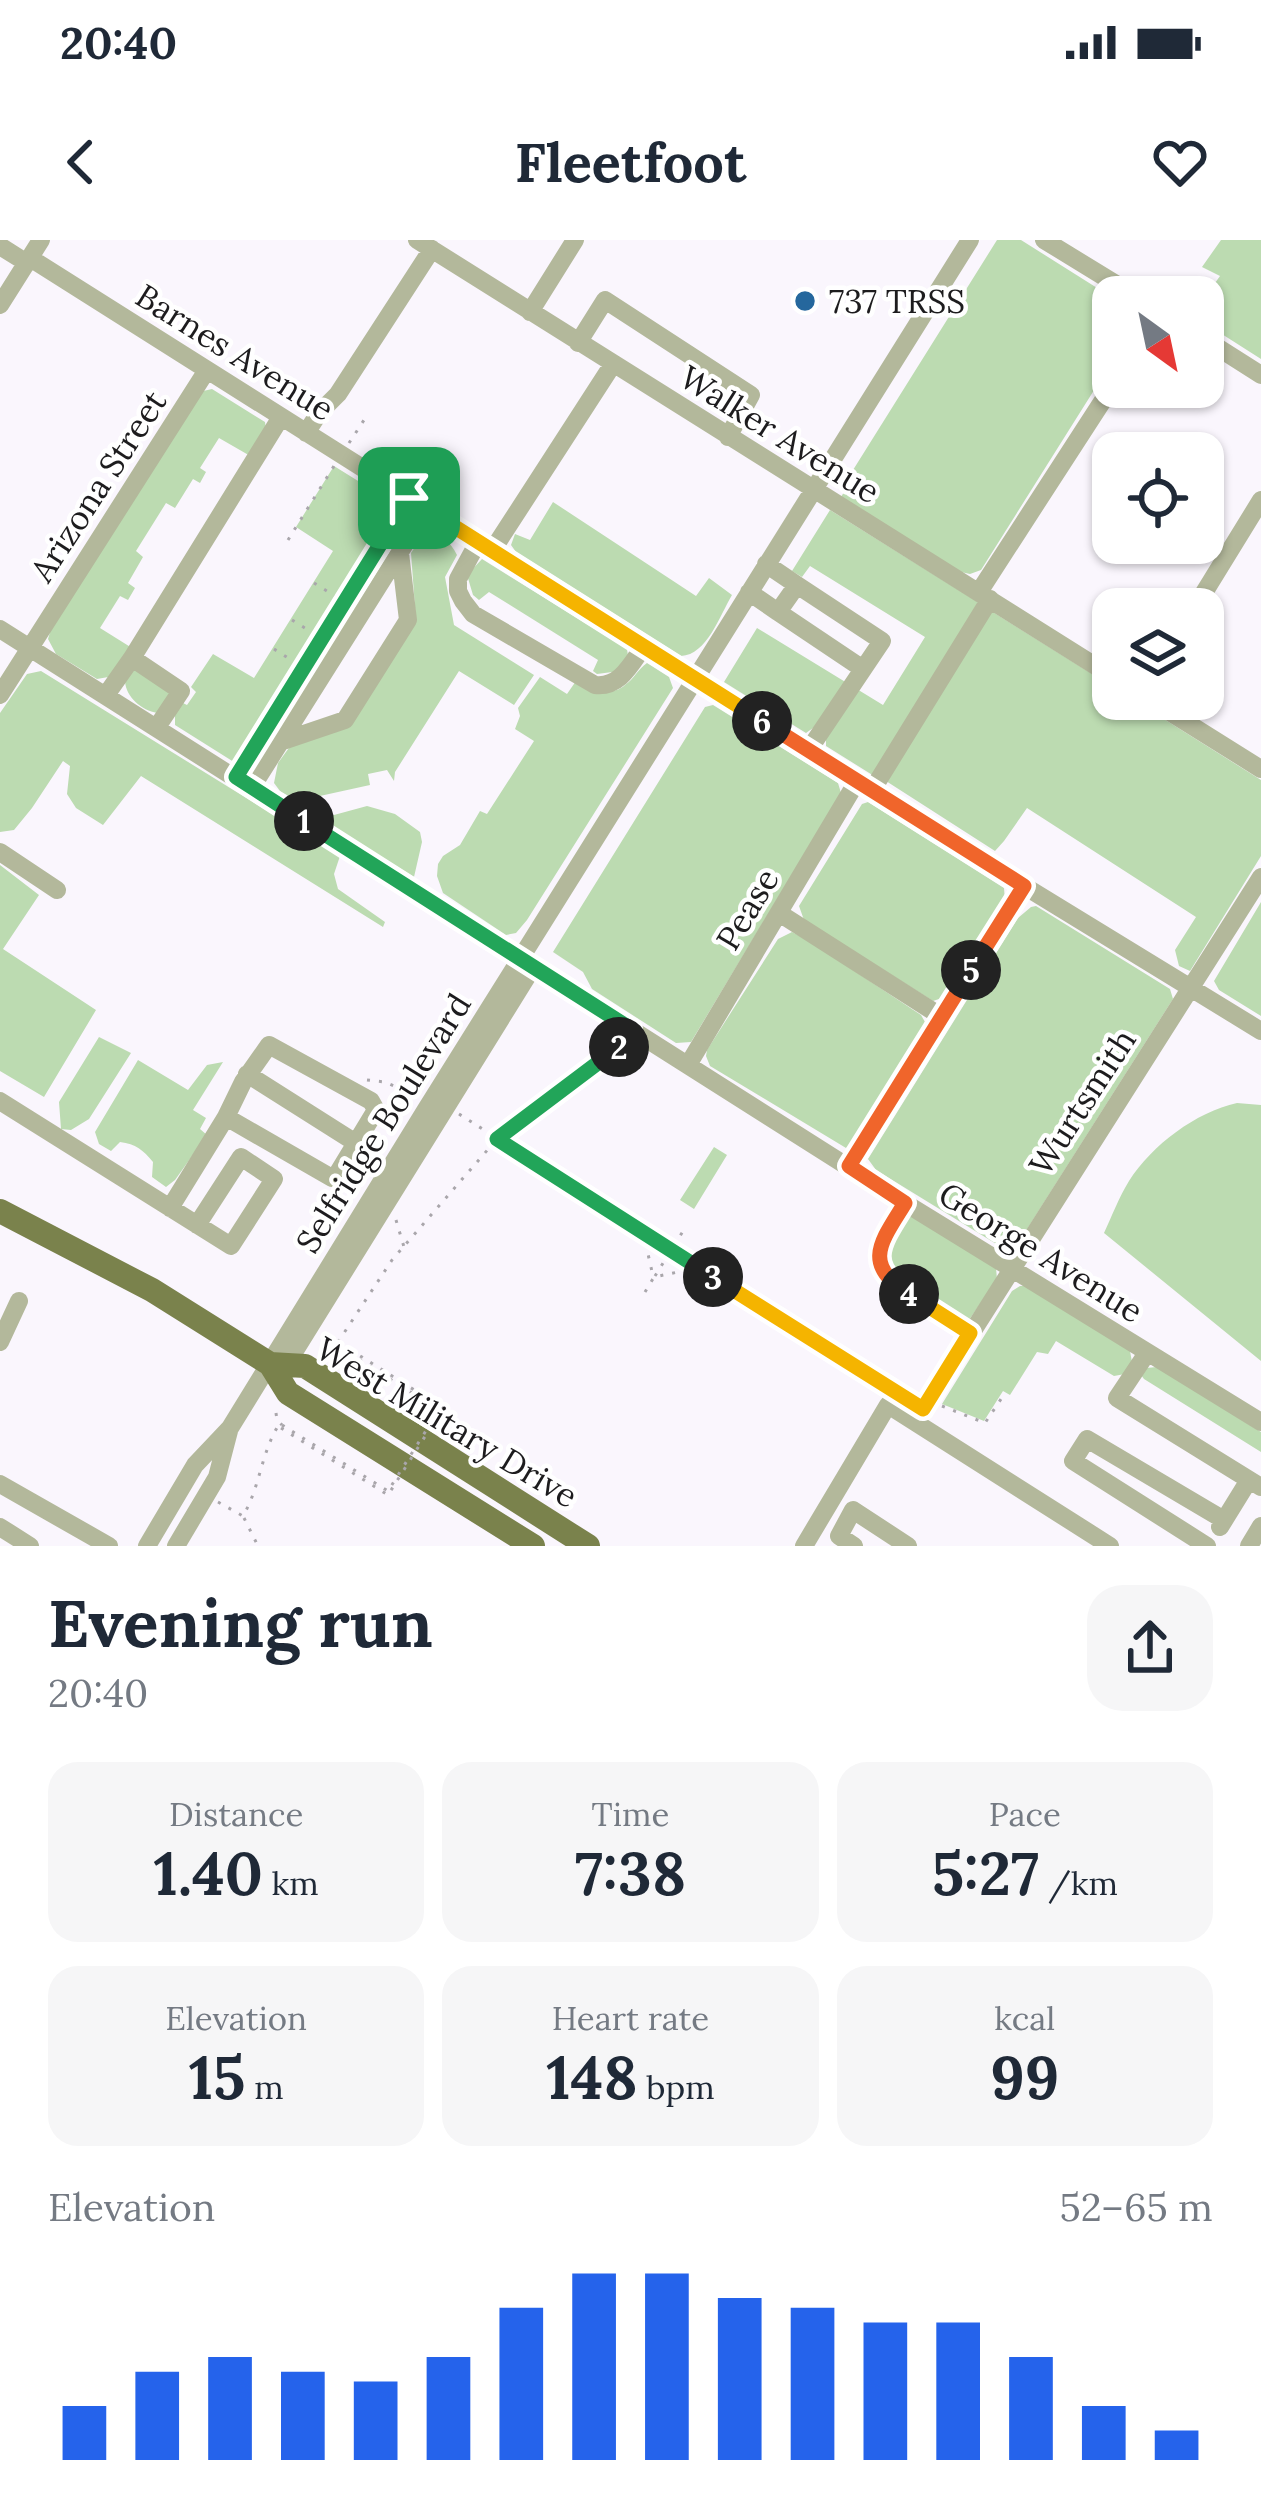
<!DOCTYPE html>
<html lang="en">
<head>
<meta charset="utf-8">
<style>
	:root { --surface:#fff; --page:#f6f6f7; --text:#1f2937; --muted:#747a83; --accent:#2563eb }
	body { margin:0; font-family:Lora,serif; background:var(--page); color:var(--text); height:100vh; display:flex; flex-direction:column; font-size:45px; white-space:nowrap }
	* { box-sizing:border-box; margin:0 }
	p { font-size:39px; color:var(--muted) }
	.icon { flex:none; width:66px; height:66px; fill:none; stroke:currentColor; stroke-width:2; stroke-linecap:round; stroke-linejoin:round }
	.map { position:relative; height:1306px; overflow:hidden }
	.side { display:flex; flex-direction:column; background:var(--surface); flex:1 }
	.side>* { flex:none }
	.needle { width:78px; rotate:147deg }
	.controls { position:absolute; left:1092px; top:36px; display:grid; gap:24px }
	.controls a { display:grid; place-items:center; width:132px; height:132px; border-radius:24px; background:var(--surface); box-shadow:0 3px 9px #0004; font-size:60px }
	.pin { position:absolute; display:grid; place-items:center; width:102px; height:102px; color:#fff; margin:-51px; border-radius:24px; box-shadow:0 6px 18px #0006 }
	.km { position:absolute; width:60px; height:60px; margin:-30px; border-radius:50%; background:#222; color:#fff; font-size:33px; line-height:60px; text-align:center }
	.round { display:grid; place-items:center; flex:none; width:126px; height:126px; border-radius:36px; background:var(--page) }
	.head { display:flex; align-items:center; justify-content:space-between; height:204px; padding:0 48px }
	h1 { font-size:66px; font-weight:700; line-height:90px }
	.metrics { display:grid; grid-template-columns:repeat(3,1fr); gap:18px; height:204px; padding:12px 48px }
	.metrics div { display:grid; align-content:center; border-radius:30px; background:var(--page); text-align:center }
	.metrics b { font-size:60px; font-weight:700 }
	.metrics small { font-size:33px; font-weight:400 }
	.metrics p { font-size:33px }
	.chart { height:336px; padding:24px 48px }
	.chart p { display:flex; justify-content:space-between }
	.chart svg { width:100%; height:216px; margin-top:12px; stroke:var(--accent); stroke-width:6 }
	.status { display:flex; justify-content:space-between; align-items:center; height:84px; padding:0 60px; background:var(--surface); direction:ltr }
	.status svg { height:33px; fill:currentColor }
	header { display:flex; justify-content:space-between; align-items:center; height:156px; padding:0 48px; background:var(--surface); font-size:54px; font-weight:700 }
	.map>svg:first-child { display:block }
	.grass { fill:#bcdbb1 }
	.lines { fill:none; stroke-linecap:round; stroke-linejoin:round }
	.path { stroke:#a9a6ab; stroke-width:3; stroke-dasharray:3 9; stroke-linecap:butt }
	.minor { stroke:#b3b89b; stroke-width:18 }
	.major { stroke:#7a824c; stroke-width:24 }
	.path-bridge { stroke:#a9a6ab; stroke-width:3; stroke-dasharray:3 9; stroke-linecap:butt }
	.split-1-casing { stroke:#fff; stroke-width:24 }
	.split-2-casing { stroke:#fff; stroke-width:24 }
	.split-3-casing { stroke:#fff; stroke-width:24 }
	.split-4-casing { stroke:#fff; stroke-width:24 }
	.split-5-casing { stroke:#fff; stroke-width:24 }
	.split-6-casing { stroke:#fff; stroke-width:24 }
	.split-7-casing { stroke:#fff; stroke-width:24 }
	.split-1 { stroke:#22a559; stroke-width:15 }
	.split-2 { stroke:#22a559; stroke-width:15 }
	.split-3 { stroke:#22a559; stroke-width:15 }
	.split-4 { stroke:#f5b400; stroke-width:15 }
	.split-5 { stroke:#f0652b; stroke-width:15 }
	.split-6 { stroke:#f0652b; stroke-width:15 }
	.split-7 { stroke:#f5b400; stroke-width:15 }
	.poi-dot { fill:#25679d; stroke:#fff; stroke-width:4.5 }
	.labels { text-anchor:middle; stroke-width:9; stroke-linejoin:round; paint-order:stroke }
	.poi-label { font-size:33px; fill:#1d1c1e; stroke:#fff; text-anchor:start }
	.street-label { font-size:33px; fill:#1d1c1e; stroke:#fff }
</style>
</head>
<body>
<div class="status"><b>20:40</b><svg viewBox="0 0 49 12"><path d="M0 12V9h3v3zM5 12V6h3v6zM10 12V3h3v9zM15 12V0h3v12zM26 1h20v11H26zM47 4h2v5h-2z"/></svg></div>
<header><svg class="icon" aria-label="back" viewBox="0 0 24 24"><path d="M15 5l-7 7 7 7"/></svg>Fleetfoot<svg class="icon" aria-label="heart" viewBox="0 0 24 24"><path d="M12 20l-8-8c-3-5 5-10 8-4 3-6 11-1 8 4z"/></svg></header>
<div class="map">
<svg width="1261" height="1306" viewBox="0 0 1261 1306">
	<rect width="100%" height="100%" fill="#faf6fd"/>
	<path class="grass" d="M997,0h24l92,58v62l-132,210 -11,4 -9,-2 -120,-75 3,-5 -1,-6z
		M1221,0h40v119l-58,-37v-22l17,-24 -18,-9z
		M212,149l53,33 1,8 -14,27 -33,-19 -19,30 6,4 -6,11 -7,-4 -18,29 -9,-5 -30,48 7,6 -15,26 7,5 -7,12 -8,-4 -20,32 32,20 -18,28 -17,3 -41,-25 -8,-15 3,-10 148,-237z
		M334,226l74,46 -4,22 -14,-5 -134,217 10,7 -10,14 -11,2 -70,-44v-13l6,-10 6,3 9,-13 -5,-5 22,-33 41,24 79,-127 -37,-24z
		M553,262l143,94 13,-18 23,17c-12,20 -25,60 -51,61l-165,-104 -5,-7 4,-11 15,6z
		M830,270l151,94 -107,172 -48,-30v-9l-13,-9 -7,5 -82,-51 33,-54 126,77 42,-68 -115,-71 -8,11 -10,-6z
		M428,293c15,1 22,9 29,22l-12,22 9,48 80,50 -20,30 -55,-34 -64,101 -1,9 -7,-11 -19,4 2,11 -73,16 -17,-10 -6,-8 4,-20 13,-18 57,-21 68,-103 -5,-68 8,-12z
		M482,319l145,90 1,7 -8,15 -23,3 -4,-3 5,-11 -109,-68 -10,8 -6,-5 -6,-20z
		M988,369l125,78v12h19l129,81v76l-71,115 -11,-5 -4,-16 21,-33 -169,-109 -23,33 -9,10 -109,-70z
		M647,423l22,14 4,11 -146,232 -11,13 -10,2 -63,-42 -6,-17 1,-12 5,-8 17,-11 20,-34 7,3 47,-73 -19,-12 5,-13 -2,-8 22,-31 27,17 9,-13c16,8 34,17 49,4 9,-6 13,-16 22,-22z
		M139,430l31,21 -1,10 -12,12c-15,-3 -31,-15 -32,-32l7,-10z
		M41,431l299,185 -6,18 4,15 47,33 -2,5 -242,-151 -38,49 -27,-17 -9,-14 3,-28 -7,-5 -31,47 -18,22 -14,2v-119l27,-39z
		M713,465l125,78 3,10 -150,249 -15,1 -84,-54 -9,-17 -30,-20 152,-245z
		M868,562l136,86 1,13 -60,96 -12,4 -129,-81 -5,-14 63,-102z
		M367,566l28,8 25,18 2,10 -8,35 -88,-54 -3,-5z
		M0,625l39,30 -36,54 93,61 -52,87 -44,-26z
		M1261,662v114l-42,-26 -5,-9z
		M1036,666l134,83 3,10 -158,249 -9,2 -130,-80 -8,-11 150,-241 13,-11z
		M792,692l17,9 112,74 4,7 -4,10 -67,111 -8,5 -136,-82 -4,-10 1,-6 71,-111z
		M99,797l32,16 -42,66 -18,11 -10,-1 -2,-27z
		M138,820l50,30 19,-25 16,-3 -30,48 13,8 -6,11 7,6 -32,45 -9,7 -14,-10 1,-15c-10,-12 -17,-18 -33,-20l-9,9 -12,-7 -4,-12z
		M1237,863l24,2v256l-157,-128c8,-17 15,-36 25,-52 23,-36 67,-69 108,-78z
		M714,907l13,8 -33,54 -14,-9z
		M908,974l88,54 1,11 -28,41h-6c-21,-13 -85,-42 -77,-72 3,-12 15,-24 22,-34z
		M1020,1046h5l105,65 2,11 -7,12 -11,2 -58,-35 -8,13 -11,-2 -27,43 -7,-4 -19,30 -42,-17 70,-113z
		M1157,1127l104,65v20l-117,-73 -3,-4 5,-7z"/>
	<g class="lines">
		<path class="path" d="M349,203l19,-29
			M418,245l18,-27
			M288,300l46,-74
			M314,343l29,18
			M292,380l29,18
			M274,409l28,18
			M243,525l157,-252
			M367,840l18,2 25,11 6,-2
			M459,874l432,275
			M396,980l8,27
			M643,992l10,44
			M655,1036l30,-48
			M645,1052l9,-15 43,-9
			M338,1102l54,-82 105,-121 122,-91 4,-8
			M327,1115l8,-12 1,2
			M942,1166l43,17 20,-30
			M276,1173l1,7 5,5
			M218,1262l25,14c17,-29 18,-62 35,-90l3,2
			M244,1278l14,28"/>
		<path class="minor" d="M417,0l696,437
			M1044,0l93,57
			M0,6l27,17
			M30,18l665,420 161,105 405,248
			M0,65l41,-65
			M530,72l45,-72
			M1203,98l58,37
			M578,103l27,-43 146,95 -23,42
			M306,193l13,-20 19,-19 94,-145
			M478,302l-20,37v12l5,10 10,13 122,71c25,3 36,-21 49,-39
			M492,311l121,-187
			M797,345l85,56 -74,110
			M749,352l29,20 19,-27 -31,-21
			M979,352l134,-207
			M1194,369l67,-109
			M778,372l85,57
			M0,389l905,574 356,219
			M132,418l149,-241
			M0,455l207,-325
			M106,455l26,-37 49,33 -24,36
			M1149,459l112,70
			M283,501l62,-21 63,-100 -8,-67
			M252,547l175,-278
			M871,552l119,-193
			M0,612l57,38
			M779,673l163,104
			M688,825l168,-282
			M247,834l109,69
			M0,861l231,145 43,-67 -33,-22 -44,68
			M849,926l174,-280
			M905,963c-8,13 -20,27 -25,42 -12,38 63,71 90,88
			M170,968l56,-91 106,61 4,-2 40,-66 -5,-9 -102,-56 -26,37 -17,35
			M0,1102l19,-41
			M1147,1113l-30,45 144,89
			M286,1125l247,-398
			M915,1182l346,-545
			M0,1244l109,62
			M0,1287l30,19
			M1220,1287l29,-47
			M147,1306l48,-81 35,-37 195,-317 545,-871
			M176,1306l41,-69 12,-46
			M804,1306l84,-141 222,141
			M854,1306l-15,-10 14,-26 55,36
			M1207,1306l-134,-85 14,-22 137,81
			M1249,1306l12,-20"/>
		<path class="major" d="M0,971l152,79 118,74 18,29 245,153
			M270,1124l35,2 283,180"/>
		<path class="path-bridge" d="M282,1185l106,66 51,-81 -103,-65
			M281,1188l107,67 55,-87 -105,-66"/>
	</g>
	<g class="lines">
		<g class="split-1-casing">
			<path id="split-1" d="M304,581l-68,-44 173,-279"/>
		</g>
		<g class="split-2-casing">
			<path id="split-2" d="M304,581l327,208 -12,18"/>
		</g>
		<g class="split-3-casing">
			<path id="split-3" d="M619,807l-122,92 216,138"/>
		</g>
		<g class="split-4-casing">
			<path id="split-4" d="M713,1037l210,132 47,-76 -61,-39"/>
		</g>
		<g class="split-5-casing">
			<path id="split-5" d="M909,1054c-48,-30 -28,-52 -4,-91l-56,-37 122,-196"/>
		</g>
		<g class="split-6-casing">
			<path id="split-6" d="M762,481l262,165 -53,84"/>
		</g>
		<g class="split-7-casing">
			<path id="split-7" d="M409,258l353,223"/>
		</g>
		<use href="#split-1" class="split-1"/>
		<use href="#split-2" class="split-2"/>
		<use href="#split-3" class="split-3"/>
		<use href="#split-4" class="split-4"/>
		<use href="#split-5" class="split-5"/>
		<use href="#split-6" class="split-6"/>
		<use href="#split-7" class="split-7"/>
	</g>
	<circle class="poi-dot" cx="805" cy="61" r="12"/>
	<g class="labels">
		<g class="poi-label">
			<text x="829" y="73">737 TRSS</text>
		</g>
		<g class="street-label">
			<text transform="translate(235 112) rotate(32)" y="12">Barnes Avenue</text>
			<text transform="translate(780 194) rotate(32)" y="12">Walker Avenue</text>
			<text transform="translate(98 246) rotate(-57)" y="12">Arizona Street</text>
			<text transform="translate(747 669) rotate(-59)" y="12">Pease</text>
			<text transform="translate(1082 862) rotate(-57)" y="12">Wurtsmith</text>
			<text transform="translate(383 883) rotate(-58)" y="12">Selfridge Boulevard</text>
			<text transform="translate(1041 1012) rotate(32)" y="12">George Avenue</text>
			<text transform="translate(447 1182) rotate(31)" y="12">West Military Drive</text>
		</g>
	</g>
</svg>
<div class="controls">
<a><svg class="needle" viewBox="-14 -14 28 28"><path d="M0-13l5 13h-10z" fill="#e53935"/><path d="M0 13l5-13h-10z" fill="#747a83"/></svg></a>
<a><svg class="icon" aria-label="locate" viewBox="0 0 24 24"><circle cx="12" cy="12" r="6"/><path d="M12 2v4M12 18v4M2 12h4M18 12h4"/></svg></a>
<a><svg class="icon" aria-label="layers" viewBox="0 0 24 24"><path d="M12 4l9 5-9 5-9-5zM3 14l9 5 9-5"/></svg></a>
</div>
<div class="pin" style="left:409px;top:258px;background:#1e9e55"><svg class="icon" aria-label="arrive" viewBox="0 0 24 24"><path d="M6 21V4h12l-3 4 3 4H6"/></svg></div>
<b class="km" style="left:304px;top:581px">1</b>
<b class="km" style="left:619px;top:807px">2</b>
<b class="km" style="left:713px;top:1037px">3</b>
<b class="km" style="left:909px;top:1054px">4</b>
<b class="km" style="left:971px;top:730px">5</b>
<b class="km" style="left:762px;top:481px">6</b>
</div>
<section class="side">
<div class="head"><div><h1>Evening run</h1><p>20:40</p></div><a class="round"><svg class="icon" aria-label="share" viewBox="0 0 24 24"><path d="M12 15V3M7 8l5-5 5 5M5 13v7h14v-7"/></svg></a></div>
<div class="metrics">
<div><p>Distance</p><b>1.40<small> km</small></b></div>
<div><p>Time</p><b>7:38</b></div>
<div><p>Pace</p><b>5:27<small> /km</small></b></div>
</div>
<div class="metrics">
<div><p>Elevation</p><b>15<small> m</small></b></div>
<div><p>Heart rate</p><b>148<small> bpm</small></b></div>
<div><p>kcal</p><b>99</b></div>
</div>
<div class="chart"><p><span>Elevation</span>52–65 m</p>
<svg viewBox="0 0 160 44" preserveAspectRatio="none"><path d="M5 44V33M15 44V26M25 44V23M35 44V26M45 44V28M55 44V23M65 44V13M75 44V6M85 44V6M95 44V11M105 44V13M115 44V16M125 44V16M135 44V23M145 44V33M155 44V38"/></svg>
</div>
</section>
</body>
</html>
